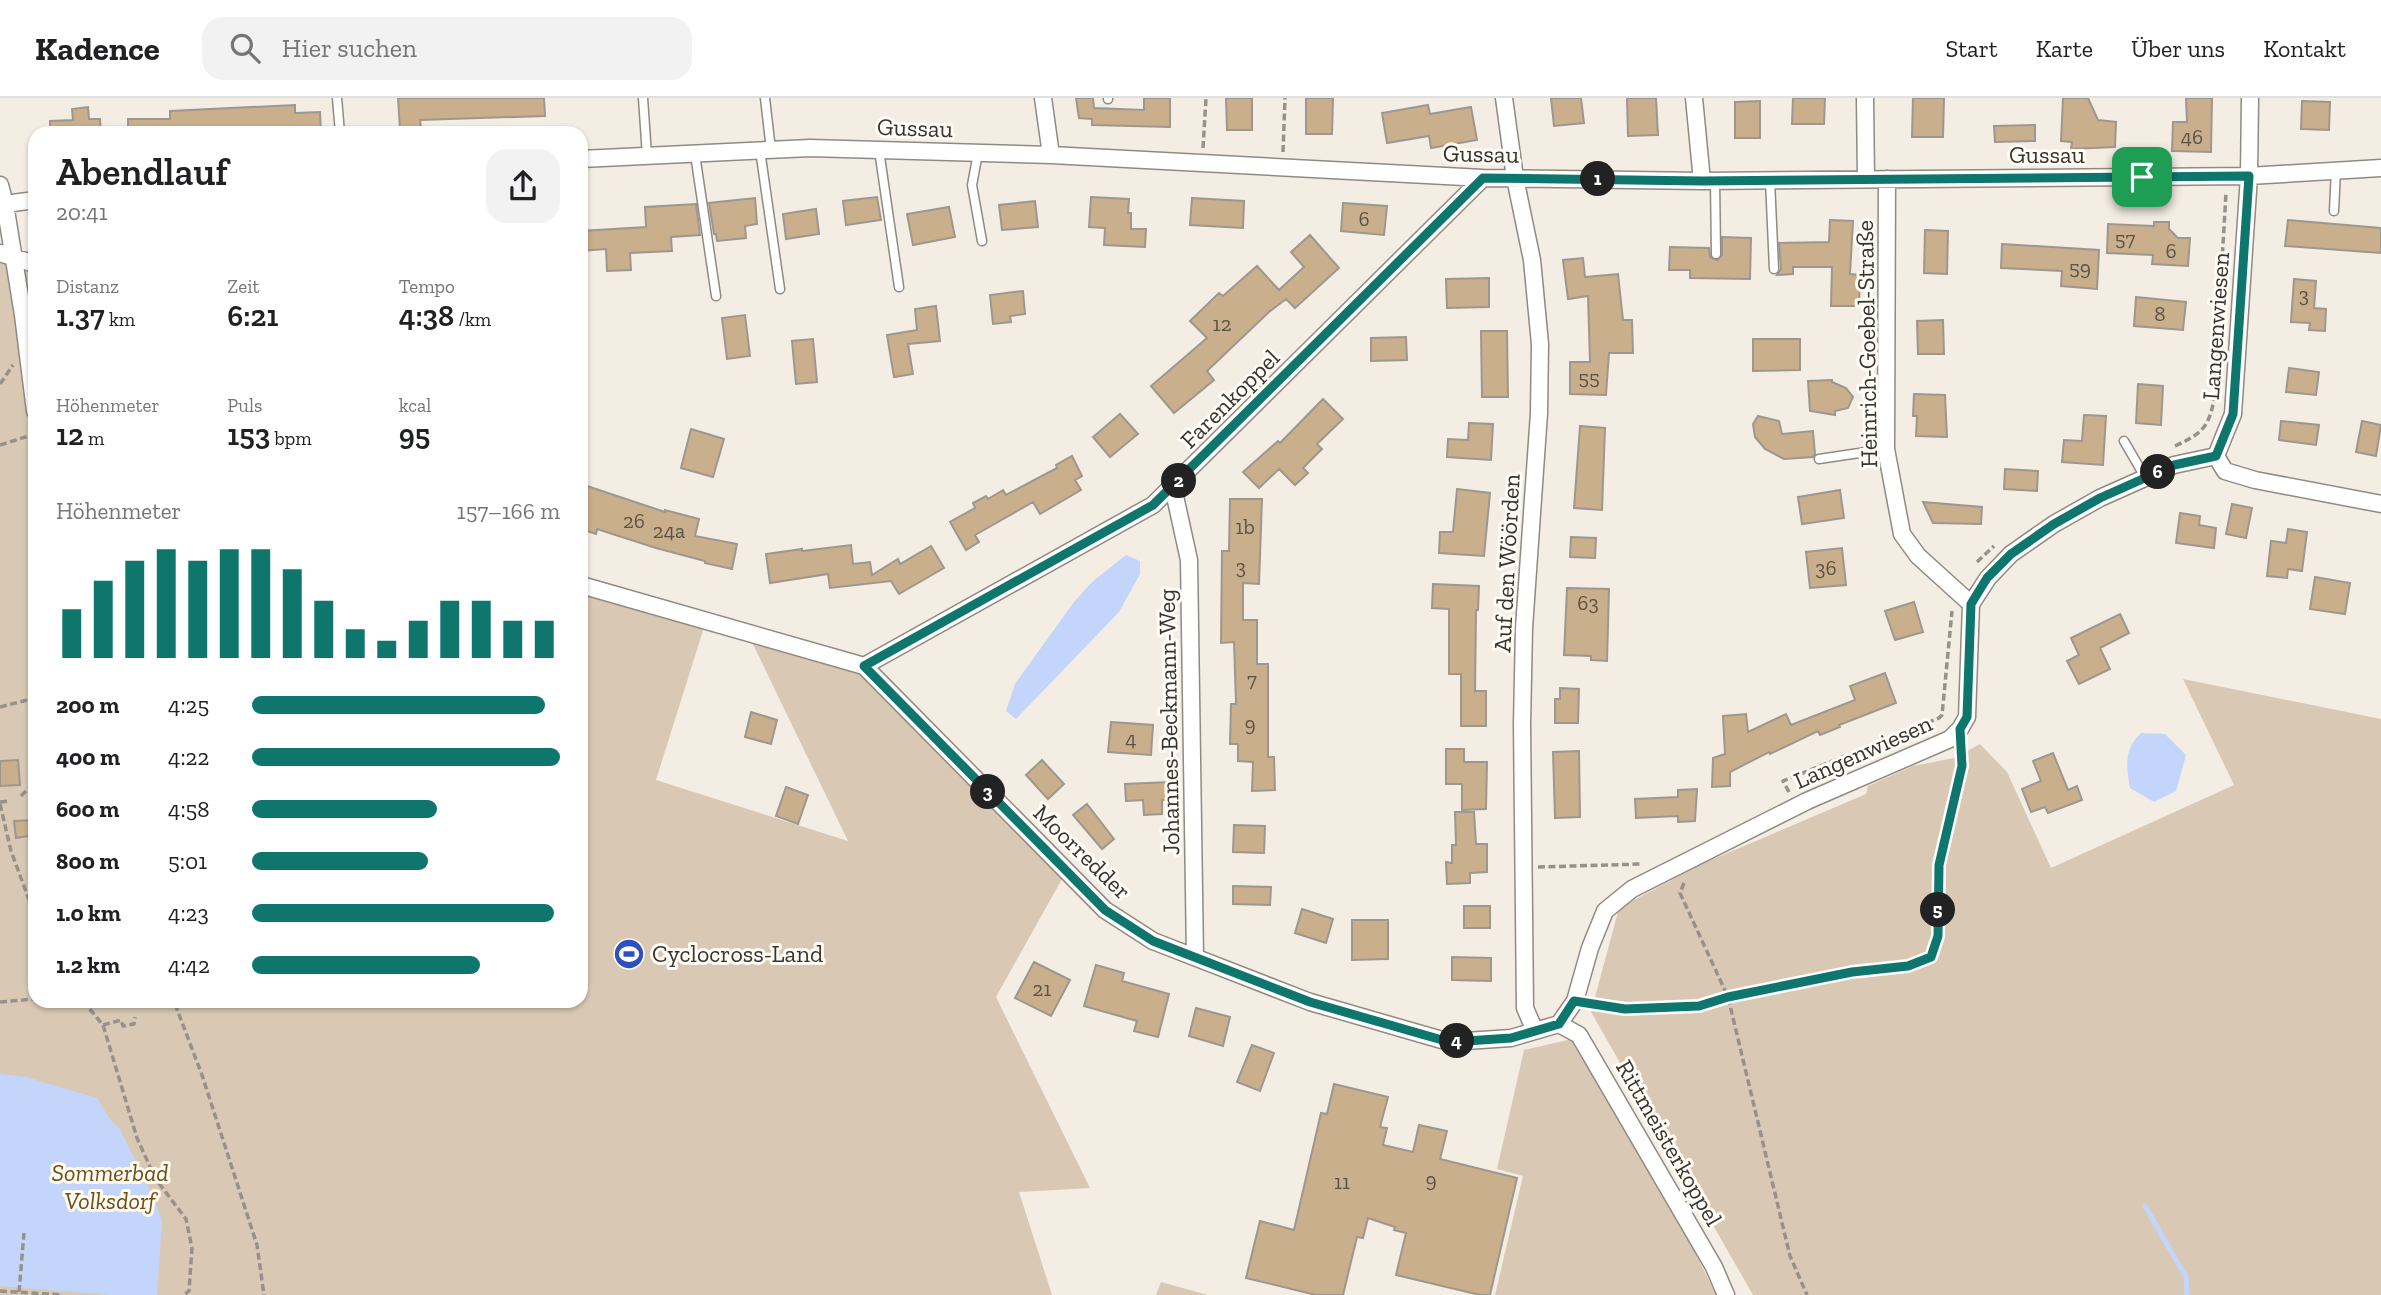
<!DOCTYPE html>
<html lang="de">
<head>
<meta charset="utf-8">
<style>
	:root { --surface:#fff; --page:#f2f2f2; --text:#202124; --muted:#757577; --line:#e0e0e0; --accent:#0f766e }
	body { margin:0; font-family:"Zilla Slab",serif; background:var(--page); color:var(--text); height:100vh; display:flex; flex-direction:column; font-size:26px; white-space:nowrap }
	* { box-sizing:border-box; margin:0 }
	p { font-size:23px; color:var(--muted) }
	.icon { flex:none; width:38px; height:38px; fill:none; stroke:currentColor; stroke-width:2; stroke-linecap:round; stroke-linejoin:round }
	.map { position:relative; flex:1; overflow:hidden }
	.details { position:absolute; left:28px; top:28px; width:560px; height:882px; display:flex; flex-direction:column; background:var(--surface); border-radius:21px; box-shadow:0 2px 5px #0004 }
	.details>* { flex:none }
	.pin { position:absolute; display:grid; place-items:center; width:60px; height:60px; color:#fff; margin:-30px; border-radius:14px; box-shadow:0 4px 10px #0006 }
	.km { position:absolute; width:35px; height:35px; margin:-18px; border-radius:50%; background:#222; color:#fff; font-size:19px; line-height:35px; text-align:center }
	.round { display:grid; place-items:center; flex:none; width:74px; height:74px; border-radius:21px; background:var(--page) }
	.overview { display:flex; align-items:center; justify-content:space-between; height:119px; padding:0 28px }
	h1 { font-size:38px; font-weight:600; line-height:52px }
	.metrics { display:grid; grid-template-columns:repeat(3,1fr); gap:10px; height:119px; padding:7px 28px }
	.metrics div { display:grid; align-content:center }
	.metrics b { font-size:30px; font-weight:600 }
	.metrics small { font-size:19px; font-weight:400 }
	.metrics p { font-size:19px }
	.chart { height:196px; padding:14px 28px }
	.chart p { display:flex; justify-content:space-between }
	.chart svg { width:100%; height:126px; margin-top:7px; stroke:var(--accent); stroke-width:6 }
	ul { padding:0 28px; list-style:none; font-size:23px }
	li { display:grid; grid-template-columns:112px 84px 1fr; align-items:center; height:52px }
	li i { height:18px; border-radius:9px; background:var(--accent) }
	header { display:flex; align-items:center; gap:42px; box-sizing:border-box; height:98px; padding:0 35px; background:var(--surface); border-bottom:2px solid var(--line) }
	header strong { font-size:33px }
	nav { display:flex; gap:38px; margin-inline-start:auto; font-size:24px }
	.search { width:490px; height:63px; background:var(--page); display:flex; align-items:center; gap:18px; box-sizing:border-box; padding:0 24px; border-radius:21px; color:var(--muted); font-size:26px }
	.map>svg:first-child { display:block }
	.green { fill:#d9c9b4 }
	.water { fill:#c4d5fb }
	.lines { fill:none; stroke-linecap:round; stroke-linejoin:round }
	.stream { stroke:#c4d5fb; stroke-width:5 }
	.building { fill:#c9af8c; stroke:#9d978f; stroke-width:2 }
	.lane-casing { stroke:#908a82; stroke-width:11 }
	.street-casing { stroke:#908a82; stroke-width:19 }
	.path { stroke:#96928b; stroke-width:3.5; stroke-dasharray:7 3.5; stroke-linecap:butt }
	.lane { stroke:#fff; stroke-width:8 }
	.street { stroke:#fff; stroke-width:16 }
	.route-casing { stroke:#fff; stroke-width:14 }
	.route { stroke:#0f766e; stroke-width:9 }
	.labels { text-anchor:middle; stroke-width:6; stroke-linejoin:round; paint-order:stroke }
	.number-label { font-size:21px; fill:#5b5347 }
	.street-label { font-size:24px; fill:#363430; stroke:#fffbf5 }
	.poi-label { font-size:24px; fill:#363430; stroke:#fffbf5; text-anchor:start }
	.park-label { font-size:24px; font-style:italic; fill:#714d11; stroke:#fffbf5 }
</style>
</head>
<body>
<header>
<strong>Kadence</strong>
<div class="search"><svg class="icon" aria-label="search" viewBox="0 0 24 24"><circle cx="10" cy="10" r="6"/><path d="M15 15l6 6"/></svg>Hier suchen</div>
<nav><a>Start</a><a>Karte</a><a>Über uns</a><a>Kontakt</a></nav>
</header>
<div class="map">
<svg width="2381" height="1197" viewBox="0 0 2381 1197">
	<rect width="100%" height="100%" fill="#f4ede4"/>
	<path class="green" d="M0,155l35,18v730h546v-416l125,36 -50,159 192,61 -100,-207 116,32 203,204 -71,127 94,191 -71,4 33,103h-1052z
		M2183,581l198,40v576h-628l-162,-283 28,-104 85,-45 162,-69 2,-8 45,-20 41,-8 26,-14 27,28 44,96 183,-83z
		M1572,941l94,155 50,101h-221l28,-119 -26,-7 27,-119z
		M1161,1184l47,13h-52z"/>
	<path class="water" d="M1126,457l14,6v13l-21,38 -103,107 -10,-8 9,-27 59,-82 18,-20z
		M2141,635l24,1 21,21 -10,36 -22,11 -24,-14c-4,-22 -6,-39 11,-55z
		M0,976l26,3 71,21 12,20 11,11 35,72 7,20 -5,74h-47l-110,-9z"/>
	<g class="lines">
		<path class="stream" d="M2145,1108l41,71 1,18"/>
	</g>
	<path class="building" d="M398,0h146l1,18 -125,4 1,7 -21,2z
		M1076,0h17l1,10 50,2v-12h26v29l-78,-2v-6l-13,-1z
		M1226,0h26v32h-25z
		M1306,0h27l-1,36h-26z
		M1551,0h30l3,25 -30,3z
		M1627,0h29l2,37 -30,1z
		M1793,0h32l-1,26h-32z
		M1913,0h31l-1,39h-31z
		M2063,0h25l10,22 18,2 -1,25 -44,2 1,-7 -11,-1z
		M2186,0h26l-1,54 -39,-1 1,-29h14z
		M1760,3v37h-25v-36z
		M2302,3l28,1 -1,28 -28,-1z
		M295,7v8l25,-1 1,21h-193v-14h42v-8z
		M1428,7l2,9 41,-7 6,33 -46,8 -2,-12 -42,7 -5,-30z
		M88,9l1,12h11l1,14h-51v-12l23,-1 -1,-11z
		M2035,27v16l-40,1 -1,-16z
		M877,99l4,23 -35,5 -3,-24z
		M1091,99l38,2 -1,14h3v16h15l-1,18 -41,-2 1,-17 -16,-1z
		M755,100l2,26 -12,2 1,12 -29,3 -1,-7h-2l-5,-31z
		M1192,100l52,3 -1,27 -53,-3z
		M1035,103l3,26 -36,3 -3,-25z
		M1343,105l44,3 -3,29 -43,-4z
		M696,106l4,31 -29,2 1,14 -42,2 1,17 -24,1 -1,-22 -25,2v-20l65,-4 -1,-20z
		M949,109l6,30 -42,8 -6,-31z
		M816,111l3,25 -33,5 -3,-25z
		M1830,122l23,1 -3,53 10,1 -1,31h-28l1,-39h-39v7l-16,1 4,-6 -2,-26 50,-1z
		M2288,122l93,8v25l-96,-7z
		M2154,124h15v7l9,9h12l-2,28 -36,-2 1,-9 -46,-2 1,-29 46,2z
		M1925,132l23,1 -1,43 -23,-1z
		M1310,137l29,33 -44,40 -9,-9 -17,13 -62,59 7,9 -40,33 -23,-27 56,-48 -17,-17 29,-28 4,3 34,-30 22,24 25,-23 -13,-15z
		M1722,139l29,1 -1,41 -60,-1v-8h-21l1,-23 39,1 1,9 7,3 5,-5z
		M2002,146l97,6 -2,39 -36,-3 1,-15 -61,-3z
		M1583,160l2,19 33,-3 5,46h9l1,33h-24l-3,42 -36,-1v-32h20l-2,-66 -20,3 -5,-39z
		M1489,180v29l-42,1 -1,-29z
		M2294,181l22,2 -2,27 12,1 -1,22 -16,-1 1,-7 -19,-1z
		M1023,193l2,23 -15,2 1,6 -18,2 -3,-29z
		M2136,199l50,5 -3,28 -49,-4z
		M936,208l4,35 -32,3 5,30 -19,3 -7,-42 30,-5 -2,-21z
		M745,217l5,41 -23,3 -5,-41z
		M1943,222l1,34h-26l-1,-33z
		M1481,233h26l1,66h-26z
		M1406,239l1,23 -36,1v-23z
		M813,241l4,43 -21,2 -4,-43z
		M1753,241h47v31l-47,1z
		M2289,270l30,4 -3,23 -30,-3z
		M1832,282v2l14,6 7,9 -5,11 -13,3v4l-25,-4 -2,-30z
		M2138,286l25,2 -2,39 -25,-2z
		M1914,296l31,1 2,42 -31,-1 1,-20h-4z
		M1323,301l20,20 -26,25 5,5 -19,19 5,5 -13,12 -16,-16 -20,19 -16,-16 35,-31 2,2z
		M1120,316l18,20 -28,23 -17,-20z
		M2084,317l22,1 -3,49 -41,-3 2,-22 18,1z
		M1758,318l21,5 3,13 31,-3 2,23 -2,3 -29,2 -19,-10 -10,-12 -2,-13z
		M2281,323l38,4 -3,20 -37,-5z
		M2362,323l19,4 -5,31 -20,-4z
		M1469,325l24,1 -2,36 -44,-3 1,-18 20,1z
		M1580,328l25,2 -3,82 -28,-2z
		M691,331l33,10 -11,38 -32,-9z
		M1072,358l10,20 -7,4 6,10 -41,24 -7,-12 -58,33 4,7 -13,8 -16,-28 25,-14 -2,-5 13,-7 2,3 15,-9 3,5 51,-27 -1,-3z
		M2005,371l33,2 -1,20 -33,-2z
		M581,386l84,28v-2l34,9 -4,17 42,8 -5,25 -27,-6v-2l-49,-13 -59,-19 -1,5 -15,-5z
		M1457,391l33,4 -6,63 -45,-3 1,-21h13z
		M1840,392l4,28 -42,6 -4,-27z
		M1230,401h32l-3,85 -16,-1v37h14v44h11v93h6l1,33 -23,1 1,-29 -15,-1v-17h-8l1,-40h5l-2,-62 -13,1 1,-92h7z
		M1923,404l59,5 -1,17 -48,-1z
		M2232,406l20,4 -6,30 -20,-4z
		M2180,415l20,3 -1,9 17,3 -2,20 -38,-5z
		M2288,431l19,3 -5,39 -14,-2 -1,9 -20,-2 4,-35 15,2z
		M1571,439l25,1 -1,20 -25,-1z
		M851,447l2,19 17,-2 2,13 26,-16 2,5 31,-18 13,22 -45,26 -8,-13 -61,7 -2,-14 -58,9 -4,-29 36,-5v2z
		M1842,450l4,37 -36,3 -4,-36z
		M2315,479l35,6 -5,31 -35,-5z
		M1433,486l46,2 -1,24h-2l-1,81h11v35h-25v-52h-12v-65l-17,-1z
		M1567,490l42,1 -2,72 -16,-1v-4l-27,-1z
		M1914,504l9,30 -28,8 -10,-29z
		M2120,516l9,19 -29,15 10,21 -31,15 -12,-23 12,-6 -8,-17z
		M1885,575l11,30 -57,22 1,2 -20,8 -2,-4 -48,23 -1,-2 -39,20v14l-18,1 1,-29 12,-4 -2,-38 23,-2 2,18 38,-18 5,11 64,-25 -5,-14z
		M1560,590l19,1 -1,34h-23v-24h5z
		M751,614l26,8 -6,24 -26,-7z
		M1111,624l42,3 -2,30 -43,-3z
		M1446,651h18v13h23l-1,47 -24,1v-26h-16z
		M1579,653l1,66 -25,1 -2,-66z
		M2053,655l15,37 9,-4 5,14 -34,13 -3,-6 -14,5 -9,-23 19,-8 -8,-20z
		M18,662l2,25 -20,1v-25z
		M1042,662l22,24 -16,15 -22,-24z
		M1170,684l1,18h-9v14l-18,1 -1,-15 -17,1 -1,-17z
		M786,689l22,8 -10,29 -22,-8z
		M1697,691l-2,32 -17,1v-6l-42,2 -1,-19 43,-2v-7z
		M1087,706l27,35 -12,10 -29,-34z
		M1455,714h19l2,32h11v28l-17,1v10l-23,1 -1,-22 6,1v-18h4z
		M35,722v15l-19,3 -2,-17z
		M1234,727l31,1 -1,27 -31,-1z
		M1233,788l38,1 -1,18 -37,-1z
		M1464,808h26v22h-26z
		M1302,811l31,10 -7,24 -31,-10z
		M1352,822h36v39l-36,1z
		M1452,859l39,1v23l-39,-1z
		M1034,864l36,18 -19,36 -36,-18z
		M1096,867l28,8 -2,8 47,13 -11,43 -24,-6 3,-10 -53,-15z
		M1196,910l34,9 -7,29 -34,-10z
		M1252,947l22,8 -14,38 -23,-9z
		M1334,986l54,13 -8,30 7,1 -4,17 30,7 6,-27 28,6 -7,28 77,19 -27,117h-10l-84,-20 10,-42 -12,-3 1,-3 -27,-9 -5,20 -6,-1 -14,58h-27l-70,-17 14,-57 34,9 27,-117 6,1z"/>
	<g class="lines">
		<g class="lane-casing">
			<path id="lane" d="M337,0l3,35
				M643,0l4,58
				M765,0l6,52
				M1108,0v1
				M760,52l20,139
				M879,52l20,137
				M978,55l-6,32 10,56
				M695,56l21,142
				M1715,82l1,74
				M1770,82l4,89
				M2334,113l2,-42
				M2124,343l21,36
				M1819,361l67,-10"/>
		</g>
		<g class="street-casing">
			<path id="street" d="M1043,0l8,57
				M1504,0l11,80 17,82 8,84 -1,69 -15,215 -2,96 3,284 10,23
				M1694,0l8,83
				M1865,0l1,81
				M581,61l229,-11 241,7 432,23 219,3 547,-5 132,-8
				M1887,81l-1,270 16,85 16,22 53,48
				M0,87l5,19 18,111 12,96
				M5,106l30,-4
				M0,155l35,11
				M2216,358l17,-42 16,-238 1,-78
				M2216,358l9,15 30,9 126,24
				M1173,389l16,73 6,397
				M581,487l283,81 241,244 48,31 157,61 132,38 24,1 45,-3 48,-14
				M864,568l289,-161 330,-327
				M1559,926l16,-23 15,-53 15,-37 27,-22 175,-88 143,-62 10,-10 7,-12 4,-113 17,-26 23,-24 43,-30 46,-26 74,-33 42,-9
				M1559,926l20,11 135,232 12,28"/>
		</g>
		<path class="path" d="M1203,50l3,-50
			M1283,54l2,-54
			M0,286l13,-19
			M0,347l35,-11
			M2175,348c26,-12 34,-18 39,-47l12,-206
			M1977,464l17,-16
			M0,609l35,-9
			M1789,694l-6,-11 156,-63 3,-3 10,-104
			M21,698l14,-14
			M0,704l10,-1
			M0,706l11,47 24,65
			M1538,769l104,-3
			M1684,785l-4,10 48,104 62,259 17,39
			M68,903l19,5
			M83,903l20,24 34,113 18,40 31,41 6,29 -3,43 -5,4
			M0,904l35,-3
			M1590,905l35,6 73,-3 30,-9 124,-25 55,-6 24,-9 7,-21 1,-71 23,-99 -1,-14
			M175,906l27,71 55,170 7,50
			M103,927l18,-5 2,6 11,-2 1,-7
			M0,1193l63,4
			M19,1194l5,-59"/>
		<use href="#lane" class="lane"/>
		<use href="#street" class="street"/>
	</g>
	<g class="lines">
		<g class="route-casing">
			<path id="route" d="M2249,78l-16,238 -17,42 -42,9 -74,33 -46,26 -43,30 -24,24 -16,26 -4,113 -7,12 2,37 -23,99 -1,71 -7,21 -23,9 -56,6 -124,25 -29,9 -74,3 -51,-8 -15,23 -48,14 -45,3 -24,-1 -132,-38 -157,-61 -48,-31 -241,-244 289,-161 330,-327 219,3z"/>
		</g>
		<use href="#route" class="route"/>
	</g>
	<defs>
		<g id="stadium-disc" transform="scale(1.575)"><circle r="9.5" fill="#2d50c0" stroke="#fffbf5"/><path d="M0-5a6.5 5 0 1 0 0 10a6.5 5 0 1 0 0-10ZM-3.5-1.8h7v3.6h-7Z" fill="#fff"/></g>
	</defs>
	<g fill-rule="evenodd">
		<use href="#stadium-disc" x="629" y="856"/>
	</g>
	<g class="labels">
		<g class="number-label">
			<text x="2192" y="46">46</text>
			<text x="1364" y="128">6</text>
			<text x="2125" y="148">57</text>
			<text x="2171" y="160">6</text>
			<text x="2080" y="177">59</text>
			<text x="2304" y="204">3</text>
			<text x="2160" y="223">8</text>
			<text x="1222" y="233">12</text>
			<text x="1589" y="287">55</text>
			<text x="634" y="430">26</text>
			<text x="1245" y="436">1b</text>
			<text x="669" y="440">24a</text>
			<text x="1241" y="476">3</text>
			<text x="1826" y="477">36</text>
			<text x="1588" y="512">63</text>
			<text x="1252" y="589">7</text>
			<text x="1250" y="633">9</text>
			<text x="1131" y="648">4</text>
			<text x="1042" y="898">21</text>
			<text x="1431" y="1089">9</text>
			<text x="1342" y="1091">11</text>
		</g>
		<g class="street-label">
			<text transform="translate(915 30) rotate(2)" y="8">Gussau</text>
			<text transform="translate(1481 56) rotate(1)" y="8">Gussau</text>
			<text x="2047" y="65">Gussau</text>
			<text transform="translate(2216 228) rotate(-86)" y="8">Langenwiesen</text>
			<text transform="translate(1867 246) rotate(-91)" y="8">Heinrich-Goebel-Straße</text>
			<text transform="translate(1230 301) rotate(-45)" y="8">Farenkoppel</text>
			<text transform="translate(1507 465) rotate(-87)" y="8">Auf den Wöörden</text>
			<text transform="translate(1169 624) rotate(-91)" y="8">Johannes-Beckmann-Weg</text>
			<text transform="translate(1863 654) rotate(-24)" y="8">Langenwiesen</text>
			<text transform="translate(1082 754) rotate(44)" y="8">Moorredder</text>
			<text transform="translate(1669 1045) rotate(60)" y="8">Rittmeisterkoppel</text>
		</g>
		<g class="poi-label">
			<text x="652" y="864">Cyclocross-Land</text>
		</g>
		<g class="park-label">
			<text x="110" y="1083">Sommerbad<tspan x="110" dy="28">Volksdorf</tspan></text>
		</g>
	</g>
</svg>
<div class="pin" style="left:2142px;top:79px;background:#1e9e55"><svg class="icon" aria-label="arrive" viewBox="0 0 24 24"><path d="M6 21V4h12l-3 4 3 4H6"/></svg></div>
<b class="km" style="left:1598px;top:81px">1</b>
<b class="km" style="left:1179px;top:383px">2</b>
<b class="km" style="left:988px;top:694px">3</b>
<b class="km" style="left:1457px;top:943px">4</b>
<b class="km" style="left:1938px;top:812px">5</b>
<b class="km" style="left:2158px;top:374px">6</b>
<section class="details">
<div class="overview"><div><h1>Abendlauf</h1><p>20:41</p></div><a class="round"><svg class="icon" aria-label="share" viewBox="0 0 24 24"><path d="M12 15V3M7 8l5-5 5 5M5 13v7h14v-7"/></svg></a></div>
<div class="metrics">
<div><p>Distanz</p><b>1.37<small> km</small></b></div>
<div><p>Zeit</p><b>6:21</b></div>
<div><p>Tempo</p><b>4:38<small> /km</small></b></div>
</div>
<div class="metrics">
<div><p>Höhenmeter</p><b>12<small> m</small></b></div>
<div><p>Puls</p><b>153<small> bpm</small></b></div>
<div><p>kcal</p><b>95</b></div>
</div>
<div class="chart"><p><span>Höhenmeter</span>157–166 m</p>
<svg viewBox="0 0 160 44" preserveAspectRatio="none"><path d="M5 44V27M15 44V17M25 44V10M35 44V6M45 44V10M55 44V6M65 44V6M75 44V13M85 44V24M95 44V34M105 44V38M115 44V31M125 44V24M135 44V24M145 44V31M155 44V31"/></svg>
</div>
<ul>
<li><b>200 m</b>4:25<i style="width:95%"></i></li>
<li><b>400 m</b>4:22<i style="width:100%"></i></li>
<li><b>600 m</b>4:58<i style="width:60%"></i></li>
<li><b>800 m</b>5:01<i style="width:57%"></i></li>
<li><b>1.0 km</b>4:23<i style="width:98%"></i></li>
<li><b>1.2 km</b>4:42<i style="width:74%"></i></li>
</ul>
</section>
</div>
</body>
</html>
